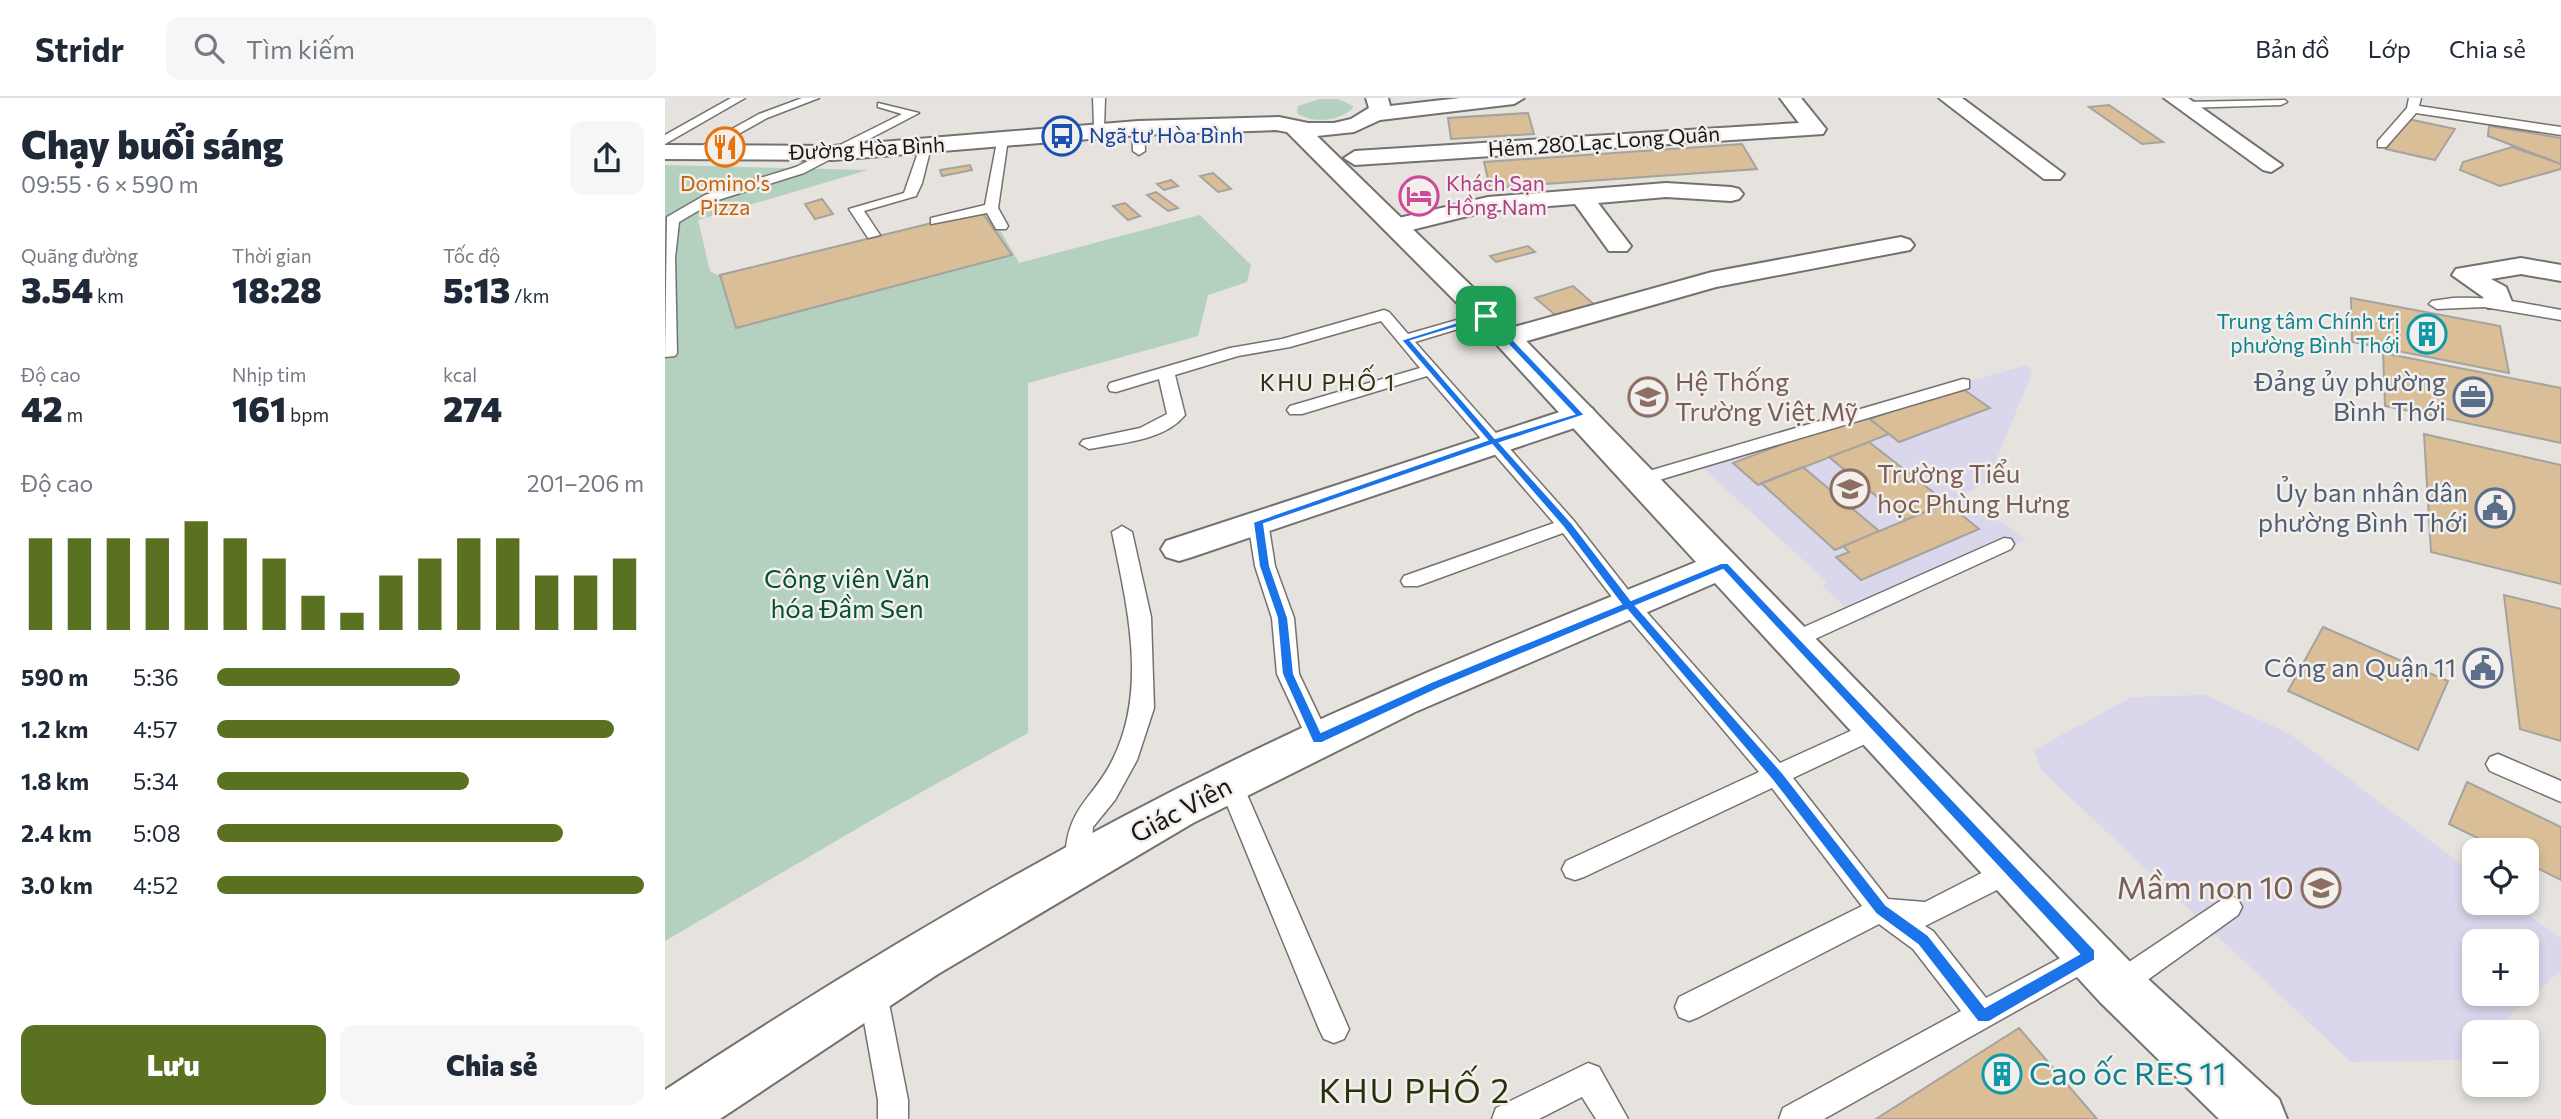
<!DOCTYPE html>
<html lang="vi">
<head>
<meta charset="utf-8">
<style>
	:root { --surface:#fff; --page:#f6f6f7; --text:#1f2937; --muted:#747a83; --line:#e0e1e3; --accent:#5b7122 }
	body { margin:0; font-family:Commissioner,sans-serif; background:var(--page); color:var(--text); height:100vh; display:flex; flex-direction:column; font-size:26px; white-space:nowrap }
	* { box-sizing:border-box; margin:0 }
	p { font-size:23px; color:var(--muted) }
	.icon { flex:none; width:38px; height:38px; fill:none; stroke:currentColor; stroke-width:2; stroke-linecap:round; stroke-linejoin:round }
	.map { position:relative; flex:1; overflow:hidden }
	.drawer { display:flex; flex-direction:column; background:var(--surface); width:665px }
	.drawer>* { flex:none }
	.fabs { position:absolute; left:1797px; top:740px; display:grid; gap:14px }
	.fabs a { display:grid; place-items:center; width:77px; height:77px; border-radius:14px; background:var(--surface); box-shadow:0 4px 10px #0003; font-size:35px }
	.pin { position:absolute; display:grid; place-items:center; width:60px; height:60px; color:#fff; margin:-30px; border-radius:14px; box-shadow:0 4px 10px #0006 }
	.round { display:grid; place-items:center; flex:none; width:74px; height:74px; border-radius:14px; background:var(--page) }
	.overview { display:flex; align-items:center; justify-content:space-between; height:119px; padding:0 21px }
	h1 { font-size:38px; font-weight:800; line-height:52px }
	.figures { display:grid; grid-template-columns:repeat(3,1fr); gap:10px; height:119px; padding:7px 21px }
	.figures div { display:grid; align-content:center }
	.figures b { font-size:35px; font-weight:800 }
	.figures small { font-size:19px; font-weight:400 }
	.figures p { font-size:19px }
	.chart { height:196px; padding:14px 21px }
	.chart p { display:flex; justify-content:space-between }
	.chart svg { width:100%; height:126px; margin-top:7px; stroke:var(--accent); stroke-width:6 }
	.cta { display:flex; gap:14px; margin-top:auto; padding:14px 21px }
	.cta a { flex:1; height:80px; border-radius:14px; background:var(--accent); color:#fff; font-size:28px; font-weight:800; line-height:80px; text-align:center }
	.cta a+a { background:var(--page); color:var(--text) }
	ul { padding:0 21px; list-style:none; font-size:23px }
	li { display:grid; grid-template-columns:112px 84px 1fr; align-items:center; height:52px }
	li i { height:18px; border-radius:9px; background:var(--accent) }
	header { display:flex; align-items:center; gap:42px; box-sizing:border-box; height:98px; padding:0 35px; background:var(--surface); border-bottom:2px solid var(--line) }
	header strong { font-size:33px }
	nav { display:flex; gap:38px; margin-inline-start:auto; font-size:24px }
	.search { width:490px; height:63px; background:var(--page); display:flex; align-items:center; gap:18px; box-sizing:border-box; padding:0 24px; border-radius:14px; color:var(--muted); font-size:26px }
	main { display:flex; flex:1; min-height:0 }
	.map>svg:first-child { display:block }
	.education { fill:#dad6ec; fill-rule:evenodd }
	.green { fill:#b4d0be }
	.building { fill:#d9be97; stroke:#a5a39f; stroke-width:2 }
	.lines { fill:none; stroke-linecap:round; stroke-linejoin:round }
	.lane-casing { stroke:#75716e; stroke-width:3 }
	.street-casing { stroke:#75716e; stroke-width:4 }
	.secondary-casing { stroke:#75716e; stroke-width:4 }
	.lane { fill:#fff; fill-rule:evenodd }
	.street { fill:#fff; fill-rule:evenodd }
	.secondary { fill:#fff; fill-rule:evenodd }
	.route { fill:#1a73e8; stroke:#fff; stroke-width:2; fill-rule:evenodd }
	.labels { text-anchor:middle; stroke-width:5; stroke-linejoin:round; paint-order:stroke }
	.far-transit-label { font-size:21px; fill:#164399; stroke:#f3efec; text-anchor:start }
	.far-street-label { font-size:21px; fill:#171614; stroke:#f3efec }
	.far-food-label { font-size:21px; fill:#c56008; stroke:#f3efec }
	.far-hotel-label { font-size:21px; fill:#b23c85; stroke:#f3efec; text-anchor:start }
	.far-culture-label { font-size:21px; fill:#0d838f; stroke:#f3efec; text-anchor:end }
	.far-neighbourhood-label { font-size:23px; letter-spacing:2px; fill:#27310c; stroke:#f3efec }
	.education-label { font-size:26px; fill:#785e54; stroke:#f3efec; text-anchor:start }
	.service-label { font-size:26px; fill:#4e5e75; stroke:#f3efec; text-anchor:end }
	.park-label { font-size:26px; fill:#02512f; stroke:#f3efec }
	.street-label { font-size:26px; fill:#171614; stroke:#f3efec }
	.near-education-label { font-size:32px; fill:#785e54; stroke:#f3efec; text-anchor:end }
	.near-culture-label { font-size:32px; fill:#0d838f; stroke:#f3efec; text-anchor:start }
	.near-neighbourhood-label { font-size:33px; letter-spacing:2px; fill:#27310c; stroke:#f3efec }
</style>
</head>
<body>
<header>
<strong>Stridr</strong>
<div class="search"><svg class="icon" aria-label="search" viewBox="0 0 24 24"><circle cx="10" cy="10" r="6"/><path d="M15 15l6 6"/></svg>Tìm kiếm</div>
<nav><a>Bản đồ</a><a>Lớp</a><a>Chia sẻ</a></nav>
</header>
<main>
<section class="drawer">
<div class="overview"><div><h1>Chạy buổi sáng</h1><p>09:55 · 6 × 590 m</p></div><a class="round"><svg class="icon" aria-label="share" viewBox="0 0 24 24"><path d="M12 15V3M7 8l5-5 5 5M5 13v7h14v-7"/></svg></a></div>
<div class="figures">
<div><p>Quãng đường</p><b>3.54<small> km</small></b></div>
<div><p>Thời gian</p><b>18:28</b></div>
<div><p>Tốc độ</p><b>5:13<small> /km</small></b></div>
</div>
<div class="figures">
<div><p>Độ cao</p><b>42<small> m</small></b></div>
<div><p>Nhịp tim</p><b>161<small> bpm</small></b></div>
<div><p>kcal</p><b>274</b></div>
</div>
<div class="chart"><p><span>Độ cao</span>201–206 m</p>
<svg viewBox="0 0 160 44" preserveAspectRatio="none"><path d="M5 44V12M15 44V12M25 44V12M35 44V12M45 44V6M55 44V12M65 44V19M75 44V32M85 44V38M95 44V25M105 44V19M115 44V12M125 44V12M135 44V25M145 44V25M155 44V19"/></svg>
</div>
<ul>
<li><b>590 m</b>5:36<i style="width:57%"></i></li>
<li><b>1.2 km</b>4:57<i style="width:93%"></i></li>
<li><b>1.8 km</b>5:34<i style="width:59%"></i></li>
<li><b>2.4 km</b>5:08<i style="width:81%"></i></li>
<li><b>3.0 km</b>4:52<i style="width:100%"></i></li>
</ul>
<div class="cta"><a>Lưu</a><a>Chia sẻ</a></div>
</section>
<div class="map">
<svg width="1896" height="1021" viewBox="0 0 1896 1021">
	<rect width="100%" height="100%" fill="#e6e2de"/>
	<path class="education" d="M1363,267l4,8 -38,93 -9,17 -22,12 63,44 -165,83 -39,-37 5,-3 -135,-124z
		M1540,597l85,39 184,140 1,29h38l48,36v31l-69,62h-17l-1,17 -13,11 -110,2 -310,-292 -7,-20 98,-53zM1810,844h52v52h-52z"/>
	<path class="green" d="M655,1h18l15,7 -1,3c-13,12 -40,15 -55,4l1,-7z
		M0,67l203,5 -170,50 12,51 7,4 271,-66 31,54 181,-48 51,50 -4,17 -39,13 -10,41 -170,47v350l-139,77 -224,131z"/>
	<path class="building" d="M1444,7l54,37 -21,2 -53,-37z
		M863,15l6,21 -83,5 -3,-21z
		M1743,21l47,10 -20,31 -49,-11z
		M1824,28l72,12v26l-73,-28z
		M1077,46l15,25 -267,19 -6,-26z
		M1847,49l49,17v5l-61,17 -40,-16 3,-8z
		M305,67l2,5 -30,6 -2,-6z
		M548,75l18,16 -13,3 -18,-16z
		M506,82l7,6 -14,4 -7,-6z
		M491,94l22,16 -10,3 -21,-16z
		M157,101l11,15 -18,5 -10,-15z
		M460,105l15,13 -12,4 -15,-14z
		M316,113l31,44 -276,73 -16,-53z
		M863,148l7,6 -39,10 -6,-6z
		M908,188l24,21 -38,11 -24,-20z
		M1686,200l149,28 9,47 -157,-31z
		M1718,255l178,35v55l-176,-37z
		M1295,289l30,21 -91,34 -29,-23z
		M1198,316l26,20 -131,51 -25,-22z
		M1759,336l137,31v119l-130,-32z
		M1204,344l78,61 -42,17 -76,-63z
		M1138,369l76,64 -44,19 -74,-67z
		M1282,405l32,26 -118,51 -25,-23 13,-5 -6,-6z
		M1839,497l57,14v132l-41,-12z
		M1658,529l125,54 -30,69 -130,-59z
		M1802,684l94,45v53l-34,-17v-13h-25l-53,-26z
		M1354,930l78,91h-221z"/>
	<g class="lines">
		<g class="lane-casing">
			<path id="lane" d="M66,0h14l-80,46v-9z
				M137,0h17l-52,20 -68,38 -10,-3 70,-39z
				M428,0h12l-1,31 -10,-3z
				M1744,0h12l-2,8 142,21v8l-145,-22 -30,34h-8v-6l29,-33z
				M1620,2l2,2 -6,3 -97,3 -6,-3 6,-3z
				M213,5l41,10 -115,60 -89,28 -36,21 -4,36 2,95 -2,3 -10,1 2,-140 38,-22 91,-28 106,-53 -24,-7z
				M473,26l6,4 1,23 -6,4 -6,-4 -1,-23z
				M333,38l10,3 -10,69 10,18 -2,3h-10l-9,-16 -56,11v-6l54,-13z
				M256,46l10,3 -9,36 -6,13 -52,15 16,24 -12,3 -19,-29 55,-16z
				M1788,200c37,-2 72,5 108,12v10l-77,-13 -47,2 -8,-5 3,-3z
				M719,212l5,2 19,22 73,-21h10v6l-76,23 159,179 62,79 144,163 88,-40 8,-3 8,3 4,6 -4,6 -91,43 95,121 37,3 76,-39 9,-3 9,3 4,8 -4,8 -94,47 8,5 53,67 104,-56 10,4 4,9 -4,9 -276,155h-45l4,-11 178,-97 -48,-62 -34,-25 -180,93 -10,4 -10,-4 -4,-10 4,-10 183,-91 -90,-118 -188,89 -9,3 -9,-3 -4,-8 4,-8 193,-89 -137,-162 -59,-77 -145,53h-14l-3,-5 3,-5 150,-53 -127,-147 -125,38h-12l-3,-4 3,-4 130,-38 -39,-47 -91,26 -52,9 -63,19 10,40c-21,26 -65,28 -96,34l-9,-5 3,-4 57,-12 27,-14 -8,-35 -43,13 -6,-1 -2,-4 2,-4 120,-35 52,-9z
				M1298,281l6,1v8l-320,95h-14l-2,-4 2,-4z
				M593,418l10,6 7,44 19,52 5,56 31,65 -4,6 -8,3 -8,-3 -33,-71 -5,-56 -17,-52 -7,-44z
				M457,428l10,6 19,85 3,91 -17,52 -22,40 -22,27 -3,38 -4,8 -9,3 -9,-3c-5,-9 -3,-16 -2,-26 5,-42 30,-52 47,-88 35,-71 14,-153 -1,-227z
				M1339,440l7,1 3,5 -3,5 -209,96h-16l-3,-5 3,-5z
				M1833,656l63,27v21l-71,-31 -4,-7 4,-7z
				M565,675l9,3 3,7 107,246 -5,10 -10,4 -10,-4 -5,-10 -101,-246 3,-7z
				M1564,797l9,4 4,8 -4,8 -110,79 -10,4 -10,-4 -4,-9 4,-9z
				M207,877l10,4 4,9 22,112v19h-30v-19l-20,-112 4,-9z
				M923,965l11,4 29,52h-32l-14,-22 -43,22h-47l4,-11z"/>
		</g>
		<g class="street-casing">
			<path id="street" d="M1115,0h21l25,31 -3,5 -468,31 -11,-7 11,-7 444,-28z
				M1274,0h23l102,76 -4,5h-16z
				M1499,0h24l94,67 -11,7 -8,-2z
				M1001,85l65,4 8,2 4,5 -4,5 -8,2 -65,-4 -68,6 33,43 -4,5h-18l-34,-47 -87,7 -93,23 -9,-3 -4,-5 4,-5 102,-24z
				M1236,139l9,3 4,5 -4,5 -194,37 -210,60 -10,-3 -5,-6 5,-6 216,-60z
				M1856,160l40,7v16l-40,-7 -30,5 15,8 6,15 -4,6h-20l-5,-11 -31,-22 4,-6z
				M916,307l11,3 5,7 -5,7 -400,135 -13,4 -13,-4 -5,-8 5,-8z"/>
		</g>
		<g class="secondary-casing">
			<path id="secondary" d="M701,0h22l2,8 70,-8h64l-10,6 -134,16 -26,12 -37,4 179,174 640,658 143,131 8,20h-68l-119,-117 -385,-419 -300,129 -222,111 -255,151 -218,145h-55v-29c188,-124 383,-240 586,-338 145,-70 296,-129 445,-190l-220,-240 -189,-190 -11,-2 -138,5 -305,25 -168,-1v-14l168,1 305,-25 141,-4 29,6h26l17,-4 18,-11z"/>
		</g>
		<use href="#lane" class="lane"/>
		<use href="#street" class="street"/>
		<use href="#secondary" class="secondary"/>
	</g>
	<path class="route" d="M818,216h6l96,101 -85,28 71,79 60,78 90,-37h7l367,387v10l-106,62h-11l-60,-77 -42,-31 -104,-134 -145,-170 -187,78 -118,55h-9l-31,-69 -5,-56 -18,-52 -6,-44 234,-82 -86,-100zM819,221l90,95 -79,24 -84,-97zM827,347l71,82 58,77 -190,78 -110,50 -27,-58 -6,-56 -18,-52 -6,-42zM1058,472l356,384 -94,53 -57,-72 -42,-30 -104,-133 -146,-166z"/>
	<defs>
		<g id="bus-ring" transform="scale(2.0125)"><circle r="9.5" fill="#f3efec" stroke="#1a4fb4" stroke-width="1.5"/><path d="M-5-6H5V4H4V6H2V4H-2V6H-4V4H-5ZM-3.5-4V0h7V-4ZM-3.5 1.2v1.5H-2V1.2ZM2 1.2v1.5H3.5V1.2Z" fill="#1a4fb4"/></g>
		<g id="restaurant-ring" transform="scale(2.0125)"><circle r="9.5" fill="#f3efec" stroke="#e8710a" stroke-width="1.5"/><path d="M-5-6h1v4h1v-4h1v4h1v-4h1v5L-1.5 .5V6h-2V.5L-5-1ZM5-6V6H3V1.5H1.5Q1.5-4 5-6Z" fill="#e8710a"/></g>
		<g id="hotel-ring" transform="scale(2.0125)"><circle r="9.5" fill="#f3efec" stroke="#d1479c" stroke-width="1.5"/><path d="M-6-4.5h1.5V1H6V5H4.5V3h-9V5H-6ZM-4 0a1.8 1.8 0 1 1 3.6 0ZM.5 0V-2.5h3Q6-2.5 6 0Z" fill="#d1479c"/></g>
		<g id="building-ring" transform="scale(2.0125)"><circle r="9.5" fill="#f3efec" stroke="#0f9aa8" stroke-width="1.5"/><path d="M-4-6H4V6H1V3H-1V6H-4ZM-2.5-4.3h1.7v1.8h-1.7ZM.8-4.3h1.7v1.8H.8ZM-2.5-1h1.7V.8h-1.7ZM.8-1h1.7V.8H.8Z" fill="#0f9aa8"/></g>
		<g id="school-ring" transform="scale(2.0125)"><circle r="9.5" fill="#f3efec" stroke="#8d6e63" stroke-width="1.5"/><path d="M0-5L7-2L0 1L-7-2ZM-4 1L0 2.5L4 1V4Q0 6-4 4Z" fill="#8d6e63"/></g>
		<g id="office-ring" transform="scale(2.0125)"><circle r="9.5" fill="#f3efec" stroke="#5c6f8a" stroke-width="1.5"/><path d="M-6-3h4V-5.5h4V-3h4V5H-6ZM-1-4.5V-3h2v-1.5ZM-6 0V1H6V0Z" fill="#5c6f8a"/></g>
		<g id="civic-ring" transform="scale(2.0125)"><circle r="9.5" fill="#f3efec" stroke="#5c6f8a" stroke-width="1.5"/><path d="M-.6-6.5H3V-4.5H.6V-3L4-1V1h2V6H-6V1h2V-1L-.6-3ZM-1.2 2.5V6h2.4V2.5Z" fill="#5c6f8a"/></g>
	</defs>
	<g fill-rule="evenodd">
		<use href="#bus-ring" x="397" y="38"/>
		<use href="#restaurant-ring" x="60" y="49"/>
		<use href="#hotel-ring" x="754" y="98"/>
		<use href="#building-ring" x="1762" y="236"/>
		<use href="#school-ring" x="983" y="299"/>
		<use href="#office-ring" x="1808" y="299"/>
		<use href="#school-ring" x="1185" y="391"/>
		<use href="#civic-ring" x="1830" y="410"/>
		<use href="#civic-ring" x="1818" y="570"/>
		<use href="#school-ring" x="1656" y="790"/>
		<use href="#building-ring" x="1337" y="976"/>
	</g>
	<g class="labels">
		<g class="far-transit-label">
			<text x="424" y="45">Ngã tư Hòa Bình</text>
		</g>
		<g class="far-street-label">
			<text transform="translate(939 44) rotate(-4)" y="7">Hẻm 280 Lạc Long Quân</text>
			<text transform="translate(202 51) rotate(-3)" y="7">Đường Hòa Bình</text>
		</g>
		<g class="far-food-label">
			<text x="60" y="93">Domino's<tspan x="60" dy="24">Pizza</tspan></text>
		</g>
		<g class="far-hotel-label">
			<text x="781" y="93">Khách Sạn<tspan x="781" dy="24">Hồng Nam</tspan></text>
		</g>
		<g class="far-culture-label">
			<text x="1735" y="231">Trung tâm Chính trị<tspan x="1735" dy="24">phường Bình Thới</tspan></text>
		</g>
		<g class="far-neighbourhood-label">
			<text x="663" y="293">KHU PHỐ 1</text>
		</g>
		<g class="education-label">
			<text x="1010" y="293">Hệ Thống<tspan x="1010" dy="30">Trường Việt Mỹ</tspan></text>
			<text x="1212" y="385">Trường Tiểu<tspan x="1212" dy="30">học Phùng Hưng</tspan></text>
		</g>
		<g class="service-label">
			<text x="1781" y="293">Đảng ủy phường<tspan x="1781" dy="30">Bình Thới</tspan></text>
			<text x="1803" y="404">Ủy ban nhân dân<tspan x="1803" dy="30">phường Bình Thới</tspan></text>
			<text x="1791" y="579">Công an Quận 11</text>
		</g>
		<g class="park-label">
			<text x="182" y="490">Công viên Văn<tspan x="182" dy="30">hóa Đầm Sen</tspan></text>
		</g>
		<g class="street-label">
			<text transform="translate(516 712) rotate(-28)" y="9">Giác Viên</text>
		</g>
		<g class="near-education-label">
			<text x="1629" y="801">Mầm non 10</text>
		</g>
		<g class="near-culture-label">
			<text x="1364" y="987">Cao ốc RES 11</text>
		</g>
		<g class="near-neighbourhood-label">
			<text x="750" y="1005">KHU PHỐ 2</text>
		</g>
	</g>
</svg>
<div class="fabs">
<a><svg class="icon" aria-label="locate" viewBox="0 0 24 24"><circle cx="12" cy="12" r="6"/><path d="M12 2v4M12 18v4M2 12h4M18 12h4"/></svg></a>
<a>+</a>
<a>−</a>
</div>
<div class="pin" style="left:821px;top:218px;background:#1e9e55"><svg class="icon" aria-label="arrive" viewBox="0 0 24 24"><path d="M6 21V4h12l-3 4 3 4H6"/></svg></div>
</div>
</main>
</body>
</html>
